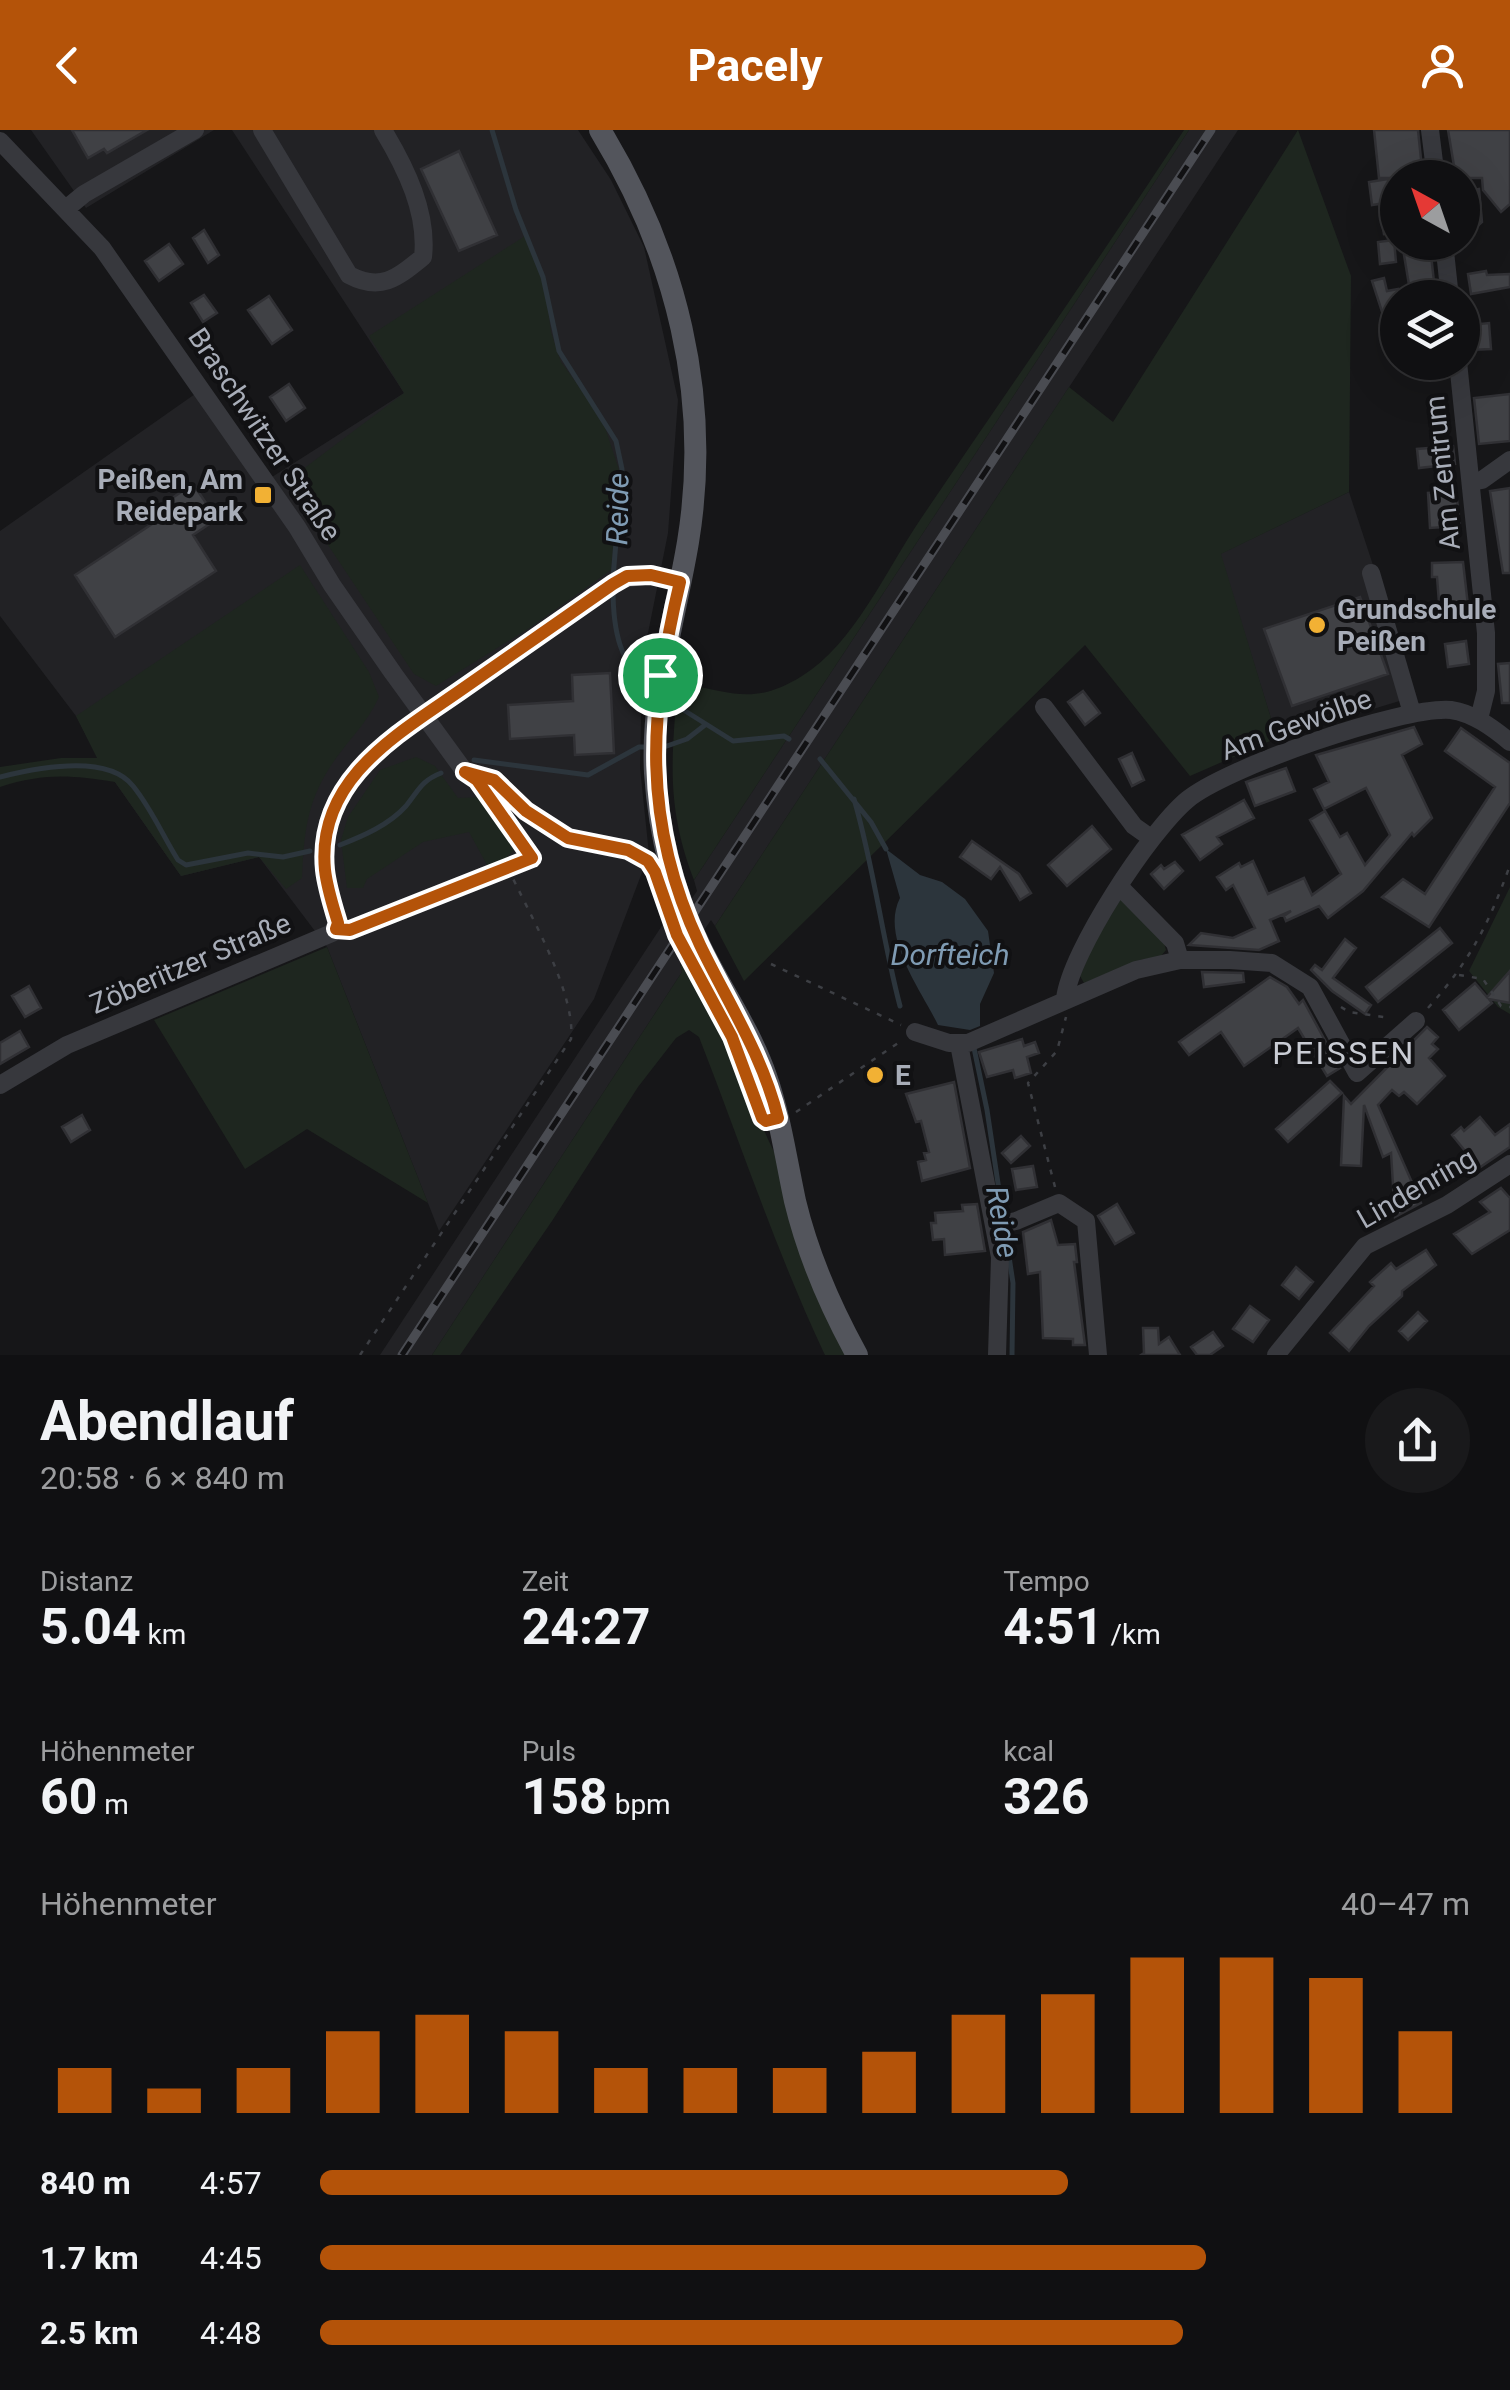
<!DOCTYPE html>
<html lang="de">
<head>
<meta charset="utf-8">
<style>
	:root { --surface:#101012; --page:#19191b; --text:#f1f3f6; --muted:#9c9d9f; --line:#303032; --accent:#b45309 }
	body { margin:0; font-family:Roboto,sans-serif; background:var(--page); color:var(--text); height:100vh; display:flex; flex-direction:column; font-size:38px; white-space:nowrap }
	* { box-sizing:border-box; margin:0 }
	p { font-size:32px; color:var(--muted) }
	.icon { flex:none; width:55px; height:55px; fill:none; stroke:currentColor; stroke-width:2; stroke-linecap:round; stroke-linejoin:round }
	.map { position:relative; height:1225px; overflow:hidden }
	.sheet { display:flex; flex-direction:column; background:var(--surface); flex:1 }
	.sheet>* { flex:none }
	.needle { width:65px; rotate:320deg }
	.controls { position:absolute; left:1380px; top:30px; display:grid; gap:20px }
	.controls a { display:grid; place-items:center; width:100px; height:100px; border-radius:50%; background:var(--surface); box-shadow:0 10px 40px #0002,0 0 0 2px var(--line); font-size:50px }
	.pin { position:absolute; display:grid; place-items:center; width:85px; height:85px; color:#fff; margin:-42px; border:5px solid #fff; border-radius:50%; box-shadow:0 2px 10px #0007 }
	.round { display:grid; place-items:center; flex:none; width:105px; height:105px; border-radius:52px; background:var(--page) }
	.head { display:flex; align-items:center; justify-content:space-between; height:170px; padding:0 40px }
	h1 { font-size:55px; font-weight:700; line-height:75px }
	.stats { display:grid; grid-template-columns:repeat(3,1fr); gap:15px; height:170px; padding:10px 40px }
	.stats div { display:grid; align-content:center }
	.stats b { font-size:50px; font-weight:700 }
	.stats small { font-size:28px; font-weight:400 }
	.stats p { font-size:28px }
	.chart { height:280px; padding:20px 40px }
	.chart p { display:flex; justify-content:space-between }
	.chart svg { width:100%; height:180px; margin-top:10px; stroke:var(--accent); stroke-width:6 }
	ul { padding:0 40px; list-style:none; font-size:32px }
	li { display:grid; grid-template-columns:160px 120px 1fr; align-items:center; height:75px }
	li i { height:25px; border-radius:12px; background:var(--accent) }
	header { display:flex; justify-content:space-between; align-items:center; height:130px; padding:0 40px; background:var(--accent); color:#fff; font-size:45px; font-weight:700 }
	.map>svg:first-child { display:block }
	.built { fill:#222225 }
	.green { fill:#1e261f }
	.water { fill:#2c353c }
	.lines { fill:none; stroke-linecap:round; stroke-linejoin:round }
	.stream { stroke:#2c353c; stroke-width:5 }
	.building { fill:#404145; stroke:#303034; stroke-width:2.5 }
	.path { stroke:#3d3f44; stroke-width:2.5; stroke-dasharray:5 8; stroke-linecap:butt }
	.minor { stroke:#37383d; stroke-width:18 }
	.major { stroke:#53555c; stroke-width:22 }
	.rail-casing { stroke:#4a4c52; stroke-width:9 }
	.rail { stroke:#111113; stroke-width:5; stroke-dasharray:15; stroke-linecap:butt }
	.route-casing { stroke:#fff; stroke-width:20 }
	.route { stroke:#b45309; stroke-width:12 }
	.poi-dot { fill:#f2b134; stroke:#111113; stroke-width:4 }
	.labels { text-anchor:middle; stroke-width:8; stroke-linejoin:round; paint-order:stroke }
	.street-label { font-size:28px; fill:#a8adb8; stroke:#111113 }
	.poi-label { font-size:28px; font-weight:bold; fill:#a8adb8; stroke:#111113; text-anchor:start }
	.water-label { font-size:30px; font-style:italic; fill:#7f9bb3; stroke:#111113 }
	.quarter-label { font-size:32px; letter-spacing:2.5px; fill:#c9ccd4; stroke:#111113 }
</style>
</head>
<body>
<header><svg class="icon" aria-label="back" viewBox="0 0 24 24"><path d="M15 5l-7 7 7 7"/></svg>Pacely<svg class="icon" aria-label="person" viewBox="0 0 24 24"><circle cx="12" cy="8" r="4"/><path d="M4 21q1-7 8-7t8 7"/></svg></header>
<div class="map">
<svg width="1510" height="1225" viewBox="0 0 1510 1225">
	<rect width="100%" height="100%" fill="#161618"/>
	<path class="built" d="M31,0h183l-128,78z
		M232,0h346l33,50 33,67 34,153 -10,133 -26,130 -2,105 9,86 -55,145 -155,232 -112,-284 -68,-90 -78,19 -83,-118 -22,-42 -76,-100v-85l205,-144 67,90 132,-84z
		M1189,0h49l-523,796 -4,-6 -31,45 2,7 -250,383h-52l285,-434 4,11 28,-41 -3,-11z
		M1349,362l67,204 -139,42 -57,-184z"/>
	<path class="green" d="M1184,0h5l-495,750c-29,-76 -22,-123 -16,-202l7,-10 1,16c49,10 71,20 116,-8 52,-32 84,-106 118,-156 88,-130 178,-259 264,-390z
		M1298,0l53,146 -2,216 -128,62 56,184 -87,38 -105,-131 -341,336 -29,-55 354,-539 44,35z
		M525,106l19,45 7,51 10,30 41,56 18,55 -9,97 -80,57 -95,59 -22,-12 -128,-192 118,-89 -35,-57z
		M300,435l69,107 10,25c-12,27 -33,45 -49,70 -24,37 -26,69 -28,111l-16,11 -27,-32 -78,19 -66,-94c-45,-7 -71,-9 -115,5v-20l61,-9h36l-21,-42z
		M416,627l19,9 23,32 27,-1 33,49 -17,17 -14,2 -18,-33 -46,10 -56,37 -4,9h-16l-6,-48 7,-23 32,-47z
		M1510,757v127l-12,-7 -29,-36z
		M1122,767l40,39 4,14 -6,7 -20,3 -56,23 -4,-7 13,-31z
		M327,817l101,256 -121,-74 -62,40 -91,-149z
		M684,831l4,2c12,27 29,51 41,77 19,38 27,80 48,117l69,198h-21l-2,-4c-48,-103 -83,-209 -124,-314l-10,-7 -13,8 -38,49 -86,134 -92,134h-28l250,-383 -2,-6z"/>
	<path class="water" d="M886,719l34,26 22,7 23,17 23,32 6,42 -14,31v22l-10,4 -32,-5c-17,-35 -58,-88 -38,-127z"/>
	<g class="lines">
		<path class="stream" d="M492,0l24,80 27,67 16,74 57,90 6,28 -9,109
			M613,459c0,40 6,77 40,101
			M666,569l67,42 51,-5 5,3
			M664,617l23,-8 18,-14
			M820,629l51,63 15,27
			M474,630l114,15 51,-28h9
			M0,647c36,-9 107,-24 133,9 18,22 30,50 45,74l8,5 62,-12 35,4 27,-6
			M854,669c20,68 28,139 46,207
			M340,715c23,-9 49,-20 66,-39 13,-16 15,-25 35,-33
			M974,918l13,62 26,173 -1,72"/>
	</g>
	<path class="building" d="M72,0h75l-40,23 -3,-4 -16,9z
		M1374,0h44l5,48h-44z
		M1448,0h62v74l-9,8 -18,-22 -1,-12h-26z
		M459,21l38,84 -38,16 -38,-82z
		M1388,49l7,53 -11,2 -5,-30 -7,1 -3,-23z
		M1479,59l3,33 -20,18v-48z
		M204,100l15,25 -11,8 -15,-25z
		M1394,110l2,22 -16,2 -2,-22z
		M169,114l14,20 -24,17 -14,-20z
		M1430,115l5,46 -24,6 -8,-48z
		M1486,141l1,4 23,-1v13l-39,7 -3,-20z
		M1384,148l3,13 11,-2v28l-13,4 -13,-40z
		M204,165l13,18 -14,9 -12,-19z
		M269,166l23,34 -20,14 -24,-34z
		M1489,193l2,26 -20,1 -2,-25z
		M289,254l16,24 -19,13 -16,-24z
		M1510,264v47l-31,3 -5,-46z
		M1453,316l2,18 -36,4 -2,-19z
		M193,354l24,35 -24,16 23,36 -101,66 -40,-62 89,-59 -5,-9z
		M1510,358v85h-7l-13,-82z
		M1456,361l4,35 -30,2 -2,-35z
		M1463,432l6,52 -29,2 -3,-39h-5v-14z
		M1360,467l28,77 -96,32 -28,-77z
		M1466,511l3,23 -21,3 -3,-23z
		M1510,533v40h-8l-4,-39z
		M610,543l4,80 -39,2 -1,-20 -64,4 -2,-34 65,-4 -1,-26z
		M1083,561l17,22 -15,12 -17,-23z
		M1414,597l8,17 -20,11 30,63 -18,18 -2,-3 -49,58 -35,27 -9,-12 -33,15 -2,-5 7,-5 -21,9 9,21 -20,9 -70,-5 12,-12 32,5 22,-10 -22,-43 -7,5 -9,-13 22,-14 2,4 12,-6 15,33 36,-16 8,17 29,-21 -31,-54 15,-9 15,26 7,-4 18,32 25,-30 -24,-47 -42,21 -10,-20 15,-7 -13,-27z
		M1461,598l49,35v40l-81,124 -47,-30 21,-18 22,15 70,-107 -50,-36z
		M1132,623l12,27 -12,6 -13,-27z
		M1286,638l9,23 -40,15 -9,-24z
		M1244,670l10,18 -37,19 5,7 -22,16 -18,-25z
		M1092,696l19,23 -44,37 -19,-21z
		M972,711l47,33 12,19 -11,7 -20,-33 -9,12 -31,-22z
		M1175,732l8,9 -19,18 -13,-15 10,-9 3,4z
		M1440,798l12,15 -74,59 -12,-15z
		M1345,809l11,9 -23,30 38,27 -6,9 -33,-23 -21,-21 4,-5 7,5z
		M1510,841v32l-21,-4 3,4 -33,27 -16,-20 32,-27 12,14z
		M1202,842l41,1 1,9 -40,5z
		M1270,847l17,10 12,17 4,-4 37,68 -13,8 -29,-48 -54,38 -23,-34 -32,23 -10,-13z
		M29,856l12,22 -16,9 -13,-21z
		M1427,897l11,10 -6,7 6,5 -9,9 16,18 -28,28 -13,-12 -5,4 -7,-6 -14,15 43,98 -26,14 -4,-64 -8,4 -19,-52 -3,61 -20,-1 3,-69 7,8z
		M20,901l9,16 -29,17v-21z
		M1022,909l2,7 11,-4 4,11 -12,4 4,16 -16,5 -2,-8 -26,7 -8,-25z
		M1330,951l12,12 -54,49 -12,-13z
		M954,952l16,86 -48,13 -4,-19 8,-2 -2,-7 5,-1 -8,-31 -5,1 -10,-28z
		M82,985l8,15 -19,12 -9,-15z
		M1480,987l15,18 15,-11v23l-31,21 -27,-33 9,-8 3,4z
		M1021,1006l9,10 -19,17 -9,-10z
		M1033,1036l4,21 -21,3 -4,-21z
		M1501,1058l9,10v32l-38,24 -18,-20 36,-22 -10,-10z
		M977,1074l8,47 -40,4 -1,-16 -11,1 -2,-17h5l-1,-10 28,-2 -1,-6z
		M1117,1074l17,29 -19,11 -17,-28z
		M1051,1090l7,25 17,-1 2,18h-3l11,83h-12v-6l-30,-1 -3,-66 -12,2 -5,-42z
		M1426,1120l10,15 -34,26v5l-33,30 -20,25 -19,-18 44,-47 -4,-4 21,-19 5,6z
		M1296,1137l17,15 -14,17 -17,-14z
		M1250,1176l19,14 -16,22 -20,-13z
		M1418,1182l9,9 -19,19 -9,-9z
		M1143,1198h15l1,16 10,-7 11,18h-39l3,-2z
		M1213,1202l10,14 -13,9h-13l-6,-8z"/>
	<g class="lines">
		<path class="path" d="M482,646c23,6 44,39 68,53 32,17 72,14 98,32
			M352,799l180,-71 -54,-76
			M771,834l130,61
			M1459,845l24,4 18,27 9,1
			M1341,877l8,5 42,6
			M1428,878c42,-47 61,-84 82,-143
			M796,982l105,-71
			M1055,1057l-27,-104 29,-32 9,-34
			M360,1225l211,-316c5,-47 -43,-127 -63,-171"/>
		<path class="minor" d="M262,0l87,145c32,17 48,3 74,-18 5,-44 -17,-89 -40,-127
			M1430,0l6,48
			M0,11l102,107 195,279 35,58 61,88 72,99
			M67,78l17,-14 111,-64
			M1444,112l6,56
			M1458,232l28,271v58l-7,28
			M1471,352l11,-2 28,-20
			M1371,443l41,140
			M1044,577l90,119 17,12
			M1120,757l55,56 5,17
			M1065,869c5,-47 85,-168 122,-199 38,-32 214,-94 264,-90 22,3 42,18 59,32
			M915,902l34,11h19l168,-73 44,-10h50l42,3 38,24 47,86 59,-52
			M959,914l41,213 -3,98
			M0,955l67,-40 265,-112 5,-10c-4,-17 -10,-34 -12,-52 -10,-98 84,-144 152,-192 47,-33 94,-69 144,-100l30,-4 29,7
			M996,1095l20,-4 43,-18 27,18 12,134
			M1276,1225l89,-109 82,-41 63,-41"/>
		<path class="major" d="M600,0c76,125 112,266 88,412 -13,78 -37,151 -33,231 4,60 19,121 46,175 21,43 49,82 65,128 14,40 20,83 29,125 13,54 35,105 62,154"/>
		<g class="rail-casing">
			<path id="rail" d="M402,1225l809,-1225"/>
		</g>
		<use href="#rail" class="rail"/>
	</g>
	<g class="lines">
		<g class="route-casing">
			<path id="route" d="M651,445l29,7c-31,129 -39,239 20,363 28,58 62,109 78,173l-12,3 -4,-3 -30,-81 -55,-102 -22,-63 -7,-11 -20,-11 -60,-12 -42,-27 -32,-31 -29,-8 12,8 55,78 -182,72 -14,-1 2,-6c-5,-17 -11,-35 -13,-53 -9,-91 73,-136 136,-180 51,-35 101,-71 152,-106l14,-8z"/>
		</g>
		<use href="#route" class="route"/>
	</g>
	<g class="poi-dot">
		<rect x="253" y="355" width="20" height="20" rx="5"/>
		<circle cx="1317" cy="495" r="10"/>
		<circle cx="875" cy="945" r="10"/>
	</g>
	<g class="labels">
		<g class="street-label">
			<text transform="translate(265 304) rotate(56)" y="10">Braschwitzer Straße</text>
			<text transform="translate(1442 343) rotate(-96)" y="10">Am Zentrum</text>
			<text transform="translate(1296 594) rotate(-20)" y="10">Am Gewölbe</text>
			<text transform="translate(190 833) rotate(-23)" y="10">Zöberitzer Straße</text>
			<text transform="translate(1416 1058) rotate(-30)" y="10">Lindenring</text>
		</g>
		<g class="poi-label">
			<text x="243" y="359" text-anchor="end">Peißen, Am<tspan x="243" dy="32">Reidepark</tspan></text>
			<text x="1337" y="489">Grundschule<tspan x="1337" dy="32">Peißen</tspan></text>
			<text x="895" y="955">E</text>
		</g>
		<g class="water-label">
			<text transform="translate(618 379) rotate(-89)" y="10">Reide</text>
			<text x="950" y="835">Dorfteich</text>
			<text transform="translate(1002 1092) rotate(80)" y="10">Reide</text>
		</g>
		<g class="quarter-label">
			<text x="1344" y="934">PEISSEN</text>
		</g>
	</g>
</svg>
<div class="controls">
<a><svg class="needle" viewBox="-14 -14 28 28"><path d="M0-13l5 13h-10z" fill="#e53935"/><path d="M0 13l5-13h-10z" fill="#9c9d9f"/></svg></a>
<a><svg class="icon" aria-label="layers" viewBox="0 0 24 24"><path d="M12 4l9 5-9 5-9-5zM3 14l9 5 9-5"/></svg></a>
</div>
<div class="pin" style="left:660px;top:545px;background:#1e9e55"><svg class="icon" aria-label="arrive" viewBox="0 0 24 24"><path d="M6 21V4h12l-3 4 3 4H6"/></svg></div>
</div>
<section class="sheet">
<div class="head"><div><h1>Abendlauf</h1><p>20:58 · 6 × 840 m</p></div><a class="round"><svg class="icon" aria-label="share" viewBox="0 0 24 24"><path d="M12 15V3M7 8l5-5 5 5M5 13v7h14v-7"/></svg></a></div>
<div class="stats">
<div><p>Distanz</p><b>5.04<small> km</small></b></div>
<div><p>Zeit</p><b>24:27</b></div>
<div><p>Tempo</p><b>4:51<small> /km</small></b></div>
</div>
<div class="stats">
<div><p>Höhenmeter</p><b>60<small> m</small></b></div>
<div><p>Puls</p><b>158<small> bpm</small></b></div>
<div><p>kcal</p><b>326</b></div>
</div>
<div class="chart"><p><span>Höhenmeter</span>40–47 m</p>
<svg viewBox="0 0 160 44" preserveAspectRatio="none"><path d="M5 44V33M15 44V38M25 44V33M35 44V24M45 44V20M55 44V24M65 44V33M75 44V33M85 44V33M95 44V29M105 44V20M115 44V15M125 44V6M135 44V6M145 44V11M155 44V24"/></svg>
</div>
<ul>
<li><b>840 m</b>4:57<i style="width:65%"></i></li>
<li><b>1.7 km</b>4:45<i style="width:77%"></i></li>
<li><b>2.5 km</b>4:48<i style="width:75%"></i></li>
</ul>
</section>
</body>
</html>
